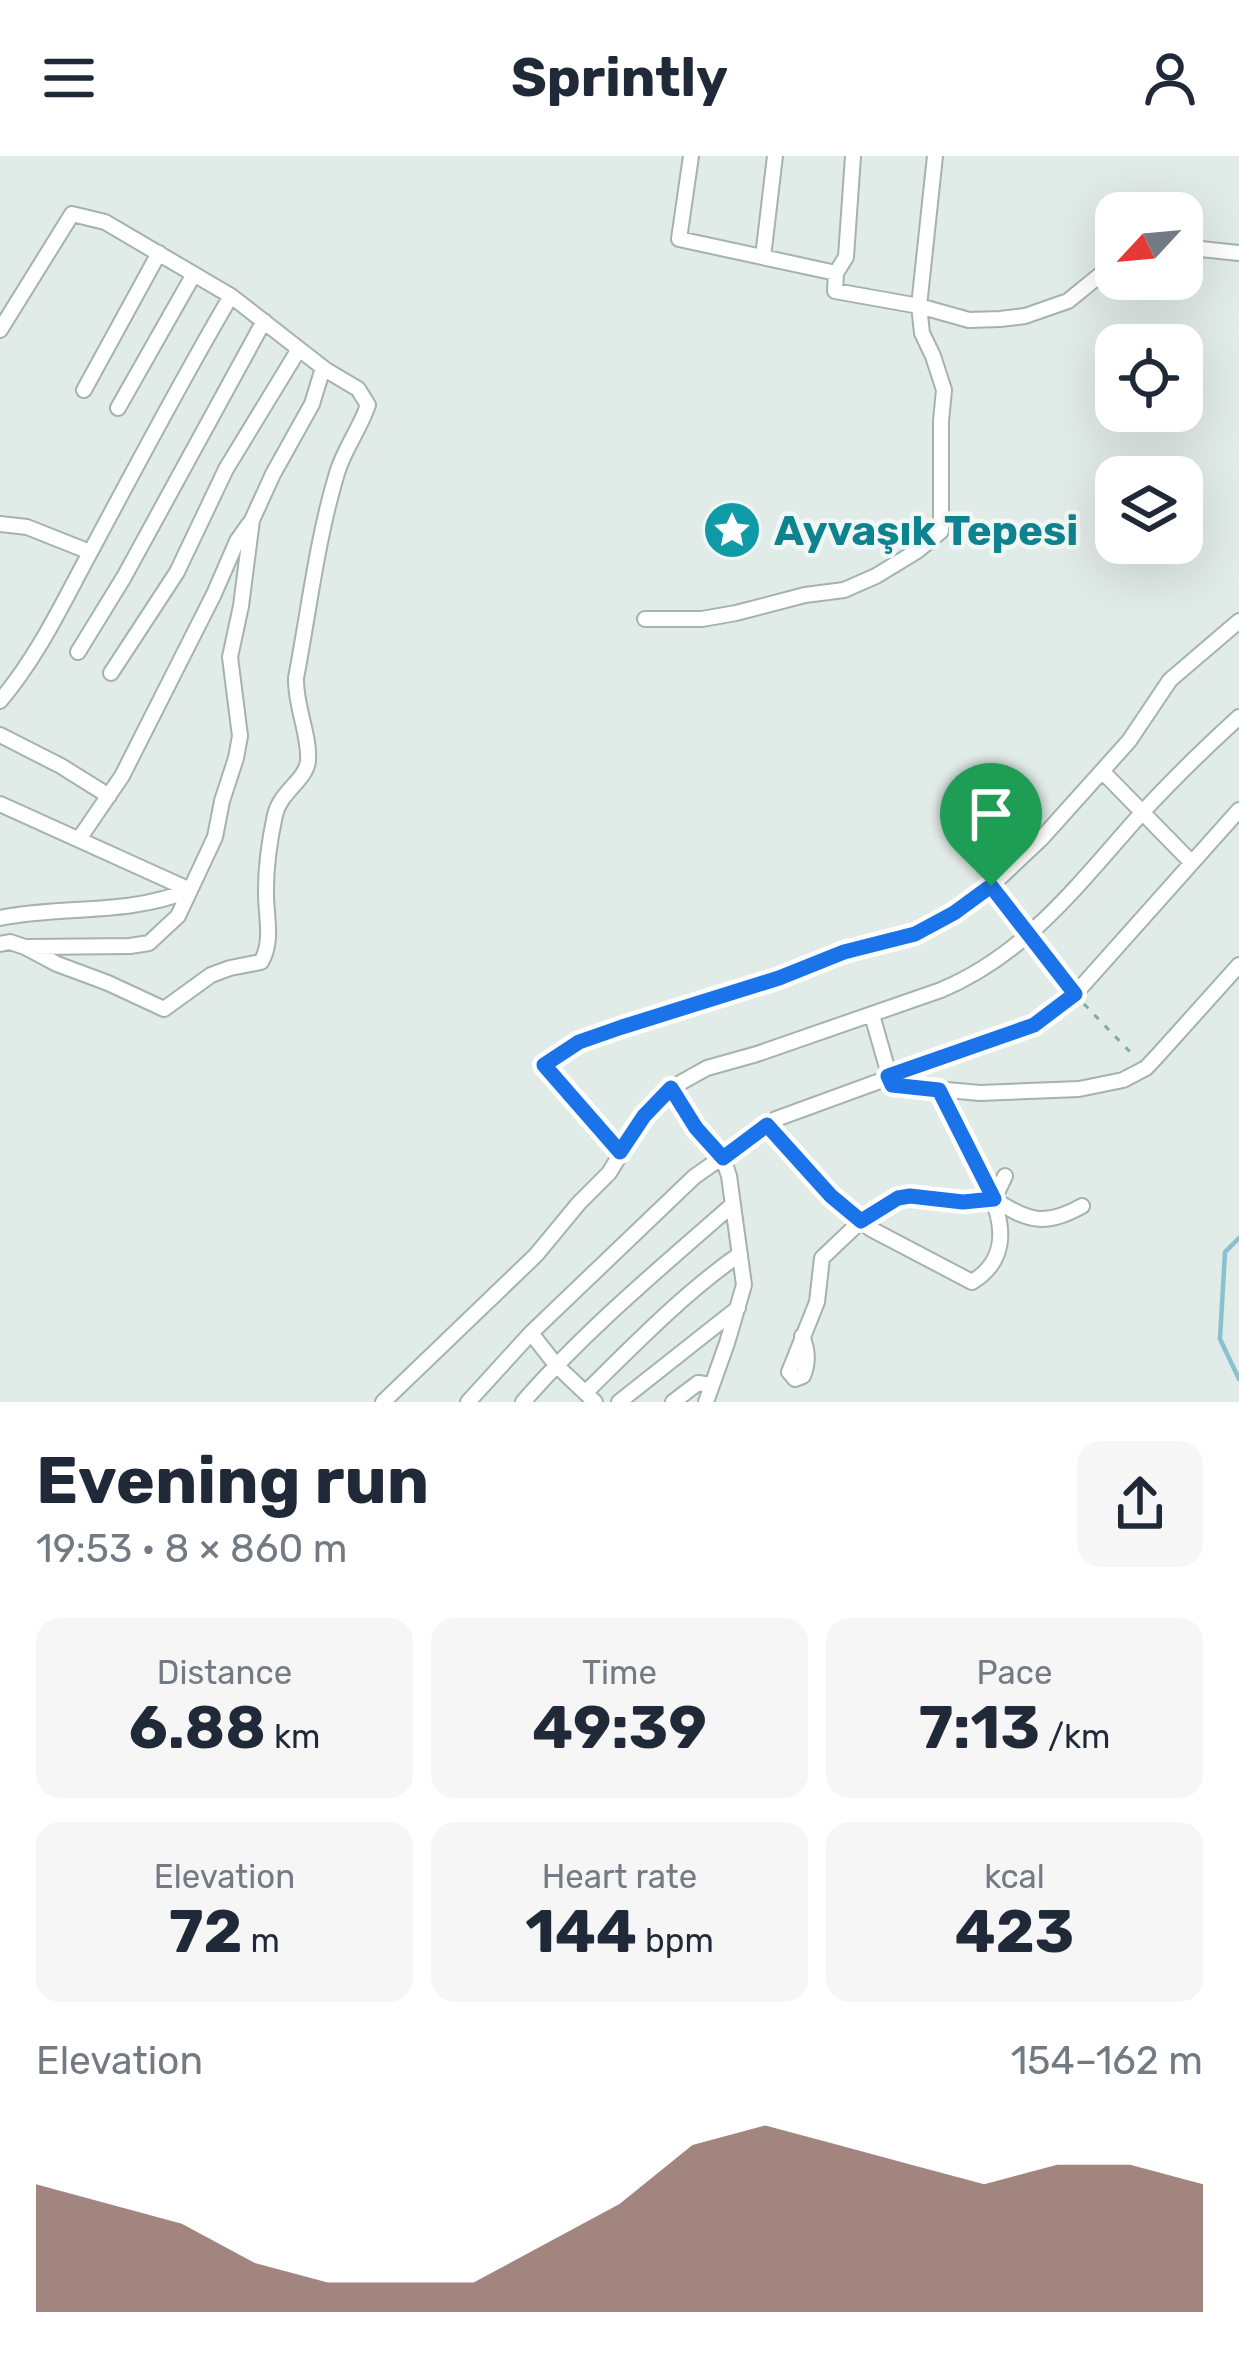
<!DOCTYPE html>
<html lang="en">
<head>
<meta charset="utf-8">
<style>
	:root { --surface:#fff; --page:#f6f6f7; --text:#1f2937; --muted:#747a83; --accent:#7c5248 }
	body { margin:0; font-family:Rubik,sans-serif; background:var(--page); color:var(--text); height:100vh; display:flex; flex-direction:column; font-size:45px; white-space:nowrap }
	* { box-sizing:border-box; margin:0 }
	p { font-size:39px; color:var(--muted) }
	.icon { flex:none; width:66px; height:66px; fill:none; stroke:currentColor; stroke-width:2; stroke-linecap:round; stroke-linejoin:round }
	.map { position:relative; height:1246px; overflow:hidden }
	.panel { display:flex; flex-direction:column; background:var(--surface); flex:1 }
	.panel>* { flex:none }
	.needle { width:78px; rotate:244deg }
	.buttons { position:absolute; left:1095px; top:36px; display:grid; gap:24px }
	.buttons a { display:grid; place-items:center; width:108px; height:108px; border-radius:24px; background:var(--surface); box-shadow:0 12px 48px #0002; font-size:60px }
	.pin { position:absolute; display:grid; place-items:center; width:102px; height:102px; color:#fff; margin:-123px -51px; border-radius:50% 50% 50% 0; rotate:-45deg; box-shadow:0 0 12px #0007 }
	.pin .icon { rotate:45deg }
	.round { display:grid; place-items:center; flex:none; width:126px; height:126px; border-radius:24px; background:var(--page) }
	.head { display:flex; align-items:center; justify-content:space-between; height:204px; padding:0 36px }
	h1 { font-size:66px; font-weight:700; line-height:90px }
	.figures { display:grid; grid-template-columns:repeat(3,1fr); gap:18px; height:204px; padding:12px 36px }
	.figures div { display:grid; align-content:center; border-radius:24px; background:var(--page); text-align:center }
	.figures b { font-size:60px; font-weight:700 }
	.figures small { font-size:33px; font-weight:400 }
	.figures p { font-size:33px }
	.chart { height:336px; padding:24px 36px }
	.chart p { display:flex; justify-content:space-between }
	.chart svg { width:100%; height:216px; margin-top:12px; fill:var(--accent); opacity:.7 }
	header { display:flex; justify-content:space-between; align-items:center; height:156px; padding:0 36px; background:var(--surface); font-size:54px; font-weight:700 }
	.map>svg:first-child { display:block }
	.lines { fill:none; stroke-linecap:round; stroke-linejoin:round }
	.stream { stroke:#8ac1ce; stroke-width:4.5 }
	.minor-casing { stroke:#a4b3ae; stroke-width:18 }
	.path { stroke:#82ada1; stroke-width:3; stroke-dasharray:6 9; stroke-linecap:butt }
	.minor { stroke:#fff; stroke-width:14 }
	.route-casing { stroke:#fff; stroke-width:24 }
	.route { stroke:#1a73e8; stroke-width:15 }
	.labels { text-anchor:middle; stroke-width:9; stroke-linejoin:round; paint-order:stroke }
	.culture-label { font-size:42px; font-weight:bold; fill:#0d838f; stroke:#f1f7f4; text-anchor:start }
</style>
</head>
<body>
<header><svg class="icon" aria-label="menu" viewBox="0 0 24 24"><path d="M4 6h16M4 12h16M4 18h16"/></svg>Sprintly<svg class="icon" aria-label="person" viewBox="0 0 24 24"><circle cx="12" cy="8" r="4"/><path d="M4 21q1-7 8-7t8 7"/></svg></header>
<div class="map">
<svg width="1239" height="1246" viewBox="0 0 1239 1246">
	<rect width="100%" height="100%" fill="#e1ebe7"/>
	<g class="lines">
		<path class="stream" d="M1239,1082l-14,14 -5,87 19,40"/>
		<g class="minor-casing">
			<path id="minor" d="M691,0l-12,83 157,34 -1,18 84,15 50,14 31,-1 25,-3 43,-15 48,-39
				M1182,91l57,6
				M763,101l12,-101
				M836,117l10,-16 7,-101
				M0,174l72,-116 33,8 126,74 95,74 32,19 10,16c-8,24 -24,44 -31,68 -20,66 -28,137 -41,205 -1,28 14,57 12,83 -2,19 -28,31 -33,54 -5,23 -9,50 -9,74 -1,24 8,52 -5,73l-31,6 -19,7 -47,34 -56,-26 -51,-19 -32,-17 -15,-5 -10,2
				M84,234l75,-137
				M118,252l76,-134
				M0,368l27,3 63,25
				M645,463h57l34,-6 69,-18 39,-5 32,-14 41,-25 24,-20v-110l3,-31 -11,-34 -11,-23 -3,-27 16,-150
				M78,496l46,-75 140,-256
				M111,517l66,-101 49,-103 73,-120
				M0,545c39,-46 63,-99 92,-152 45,-84 90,-170 139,-253
				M0,579l61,31 48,30
				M1102,615l89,91
				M0,648l190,86
				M79,683l43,-63 92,-182 23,-53 12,-17
				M991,730l84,108
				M0,762c65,-13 126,-2 190,-28
				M28,791l102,-1 19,-3 29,-27 37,-79 7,-36 14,-43 4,-22 -10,-79 11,-51 11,-86 21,-46 39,-70 11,-36
				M872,859l20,70 88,8 99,-4 44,-9 23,-12 14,-15 79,-88
				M671,932l25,40 27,30 6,18 15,109 -17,58 -21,59
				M767,969l64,71 40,33 101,53c54,-33 18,-92 -4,-133 -10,-20 -20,-39 -29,-59
				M620,996l-76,-87 35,-22 200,-65 65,-26 71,-17 39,-22 37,-27 50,-47 88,-98 41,-61 69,-59
				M994,1043l11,-23
				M531,1177l25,32 39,37
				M795,1223l-6,-7 28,-70 5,-44 39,-37 37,-23 12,-2 53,6 31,-3c33,22 51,28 88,7
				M795,1223l8,-3c6,-14 5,-26 -1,-40
				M586,1236c49,-48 98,-99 154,-138
				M383,1246l153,-147 43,-52 30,-30 35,-57 27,-28 36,-20 50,-14 184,-64c86,-36 139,-108 199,-175 31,-34 65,-67 99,-98
				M468,1246l63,-69 163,-156 82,-58 257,-94 42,-31 164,-184
				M523,1246c63,-72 136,-133 208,-196
				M619,1246l119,-94
				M673,1246l25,-19 13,2"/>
		</g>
		<path class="path" d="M1084,848l52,54"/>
		<use href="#minor" class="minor"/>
	</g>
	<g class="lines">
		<g class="route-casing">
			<path id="route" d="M991,730l84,108 -41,31 -146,51 4,9 47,5 55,109 -31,3 -53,-6 -12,2 -37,23 -30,-25 -64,-71 -44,33 -27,-30 -25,-40 -27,28 -24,36 -76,-87 35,-23 43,-15 157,-49 65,-26 71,-18 39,-21z"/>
		</g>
		<use href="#route" class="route"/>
	</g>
	<defs>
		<g id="sight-disc" transform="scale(3)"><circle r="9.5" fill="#0f9aa8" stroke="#f1f7f4"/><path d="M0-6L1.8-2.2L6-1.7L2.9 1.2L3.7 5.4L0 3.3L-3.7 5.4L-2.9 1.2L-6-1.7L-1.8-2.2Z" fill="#fff"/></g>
	</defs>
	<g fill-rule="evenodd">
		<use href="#sight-disc" x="732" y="374"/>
	</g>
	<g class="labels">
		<g class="culture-label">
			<text x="774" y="389">Ayvaşık Tepesi</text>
		</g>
	</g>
</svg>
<div class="buttons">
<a><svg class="needle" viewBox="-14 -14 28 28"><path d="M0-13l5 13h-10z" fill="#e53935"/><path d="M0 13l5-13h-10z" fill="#747a83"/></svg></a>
<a><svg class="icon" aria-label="locate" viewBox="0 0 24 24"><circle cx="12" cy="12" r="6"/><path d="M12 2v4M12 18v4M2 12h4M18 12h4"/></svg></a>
<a><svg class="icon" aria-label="layers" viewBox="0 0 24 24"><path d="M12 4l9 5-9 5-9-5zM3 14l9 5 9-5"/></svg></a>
</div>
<div class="pin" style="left:991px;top:730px;background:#1e9e55"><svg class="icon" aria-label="arrive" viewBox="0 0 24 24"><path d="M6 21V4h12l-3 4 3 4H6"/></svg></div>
</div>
<section class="panel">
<div class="head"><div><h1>Evening run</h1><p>19:53 · 8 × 860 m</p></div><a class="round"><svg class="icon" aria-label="share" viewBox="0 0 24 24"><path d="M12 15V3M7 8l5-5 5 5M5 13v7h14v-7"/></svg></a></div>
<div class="figures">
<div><p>Distance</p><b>6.88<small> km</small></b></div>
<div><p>Time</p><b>49:39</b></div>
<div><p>Pace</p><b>7:13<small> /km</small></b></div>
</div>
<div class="figures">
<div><p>Elevation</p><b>72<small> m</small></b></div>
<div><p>Heart rate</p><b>144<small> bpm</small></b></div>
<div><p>kcal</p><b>423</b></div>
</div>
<div class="chart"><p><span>Elevation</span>154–162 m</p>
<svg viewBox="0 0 160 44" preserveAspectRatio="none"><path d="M0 44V18L10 22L20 26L30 34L40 38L50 38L60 38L70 30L80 22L90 10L100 6L110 10L120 14L130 18L140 14L150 14L160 18V44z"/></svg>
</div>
</section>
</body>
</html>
